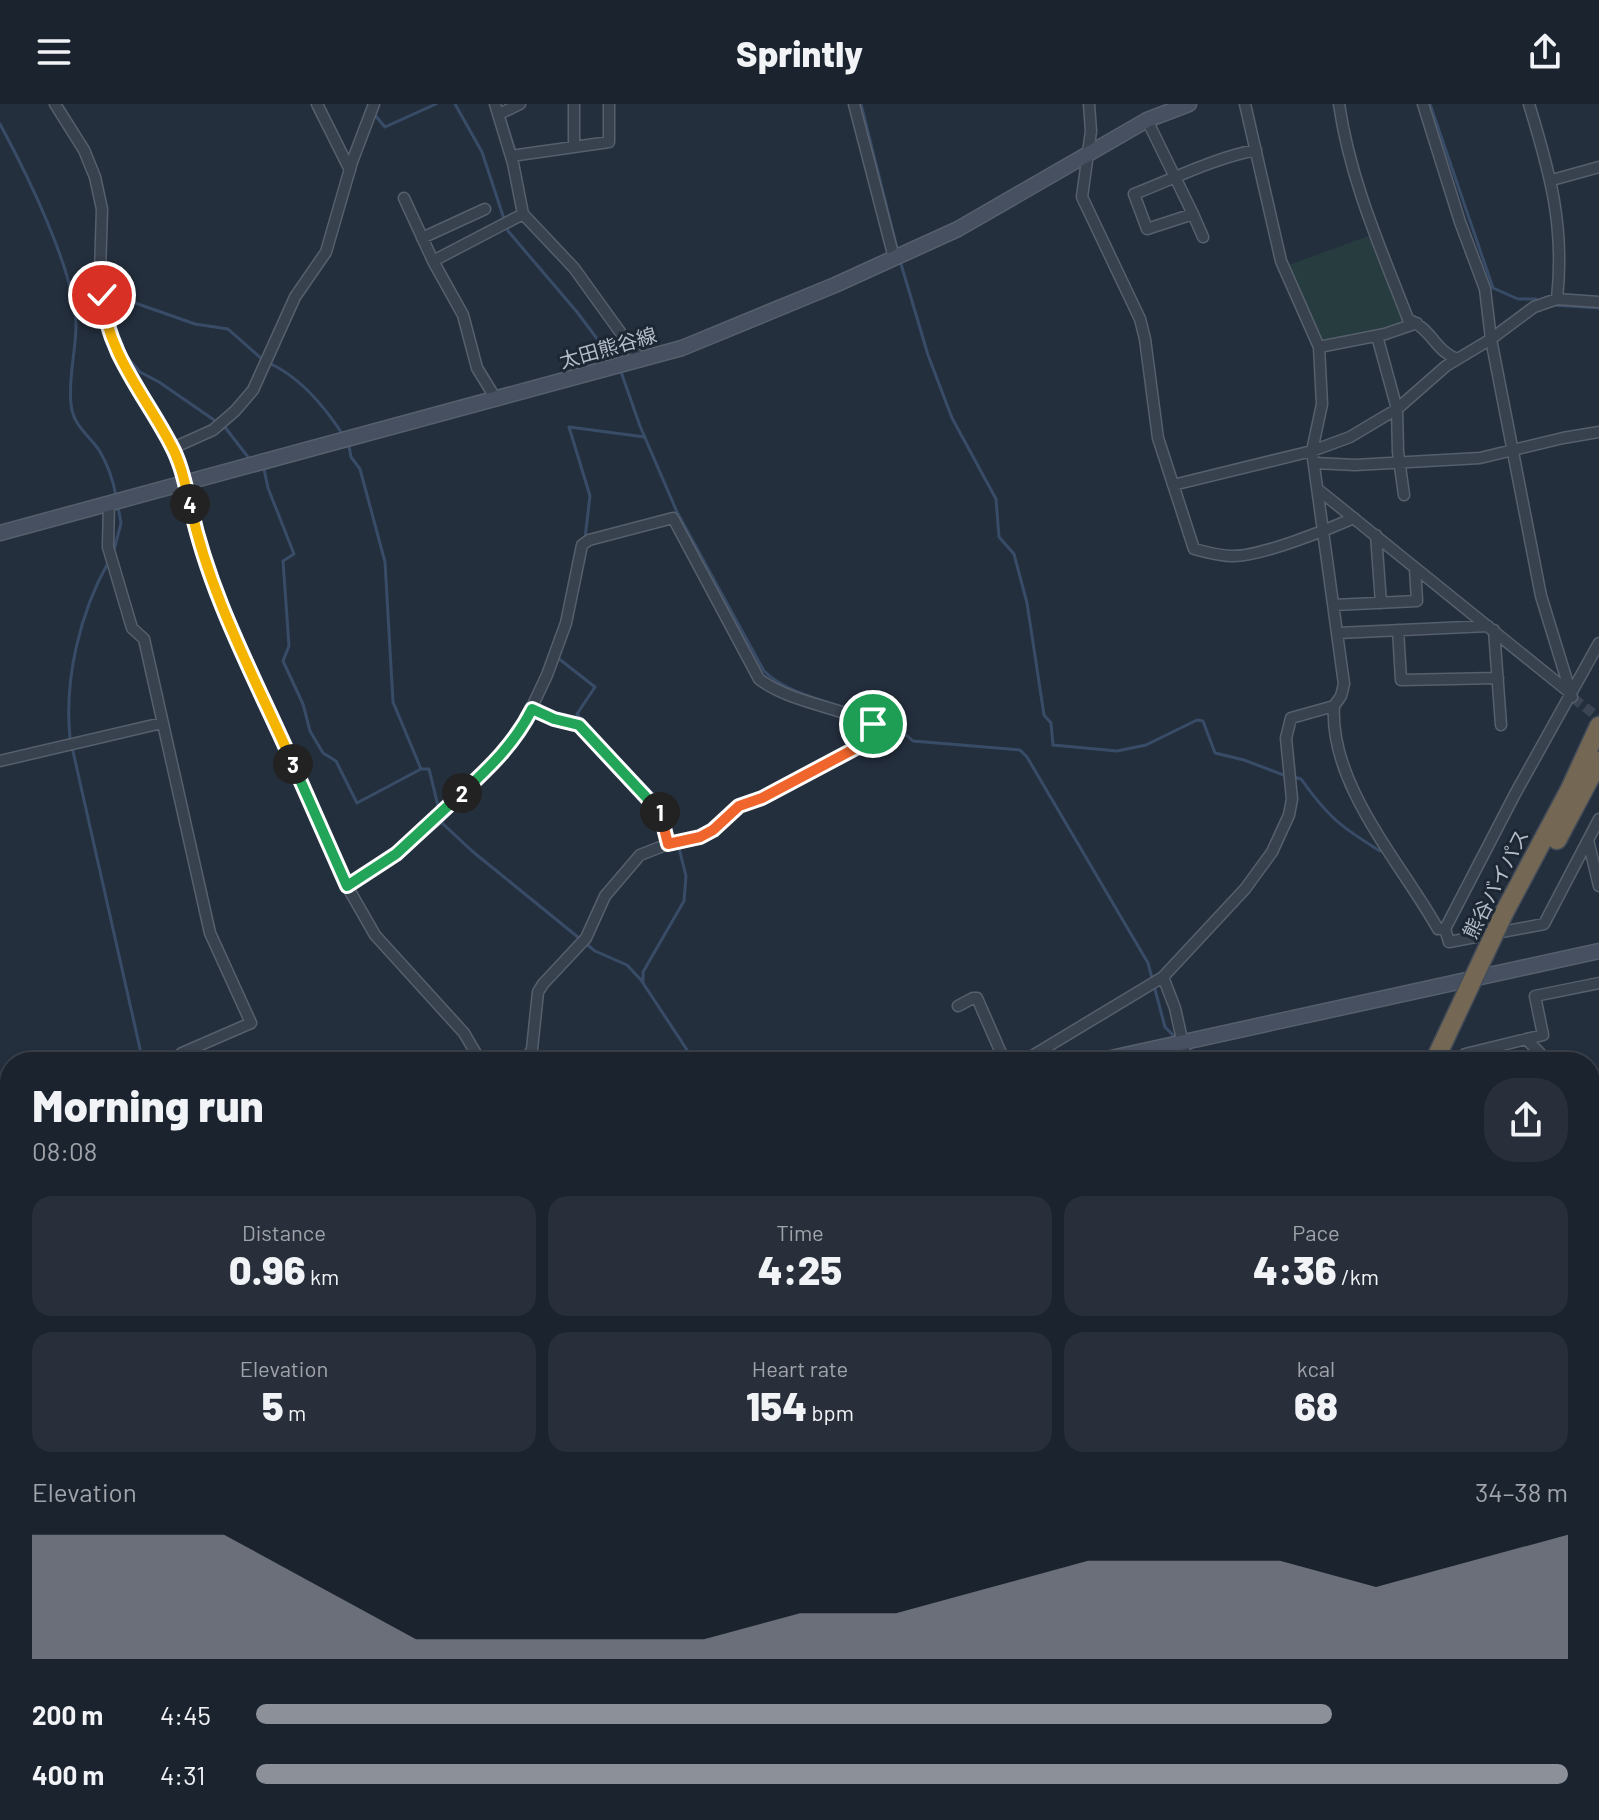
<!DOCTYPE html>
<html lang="en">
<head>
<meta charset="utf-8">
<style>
	:root { --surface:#1b232e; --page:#282f3a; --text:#f1f3f6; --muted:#a0a4aa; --line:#39404a; --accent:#8c9099 }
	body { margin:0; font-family:Barlow,"Noto Sans JP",sans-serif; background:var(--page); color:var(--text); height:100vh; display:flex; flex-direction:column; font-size:30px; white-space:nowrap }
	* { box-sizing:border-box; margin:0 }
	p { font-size:26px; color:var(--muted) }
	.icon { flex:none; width:44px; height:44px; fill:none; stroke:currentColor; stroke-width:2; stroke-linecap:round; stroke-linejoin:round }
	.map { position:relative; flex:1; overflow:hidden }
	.panel { position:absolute; left:0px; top:948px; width:1600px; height:768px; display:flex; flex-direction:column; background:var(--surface); border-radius:32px 32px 0 0; box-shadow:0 2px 6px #0004,0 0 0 2px var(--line) }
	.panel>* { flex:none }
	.pin { position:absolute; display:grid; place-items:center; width:68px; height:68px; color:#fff; margin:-34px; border:4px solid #fff; border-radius:50%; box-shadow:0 2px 8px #0007 }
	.km { position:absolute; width:40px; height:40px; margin:-20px; border-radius:50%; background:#222; color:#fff; font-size:22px; line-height:40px; text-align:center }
	.round { display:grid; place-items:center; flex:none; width:84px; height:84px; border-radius:32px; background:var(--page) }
	.head { display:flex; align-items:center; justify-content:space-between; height:136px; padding:0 32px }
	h1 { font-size:44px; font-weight:800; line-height:60px }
	.figures { display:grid; grid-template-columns:repeat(3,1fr); gap:12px; height:136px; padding:8px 32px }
	.figures div { display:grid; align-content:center; border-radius:20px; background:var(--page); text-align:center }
	.figures b { font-size:40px; font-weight:800 }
	.figures small { font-size:22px; font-weight:400 }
	.figures p { font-size:22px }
	.chart { height:224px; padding:16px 32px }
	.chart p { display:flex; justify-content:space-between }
	.chart svg { width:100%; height:144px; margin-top:8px; fill:var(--accent); opacity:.7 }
	ul { padding:0 32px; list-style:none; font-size:26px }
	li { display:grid; grid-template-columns:128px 96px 1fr; align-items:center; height:60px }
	li i { height:20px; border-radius:10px; background:var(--accent) }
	header { display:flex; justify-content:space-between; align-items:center; height:104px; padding:0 32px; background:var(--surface); font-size:36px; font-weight:800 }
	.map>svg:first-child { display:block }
	.green { fill:#263c3f }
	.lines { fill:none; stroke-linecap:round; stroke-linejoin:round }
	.stream { stroke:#394c67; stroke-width:3 }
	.street-tunnel { stroke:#3a4453; stroke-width:10; stroke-dasharray:10 5; stroke-linecap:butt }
	.street-casing { stroke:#565f6c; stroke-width:13 }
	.secondary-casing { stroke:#565f6c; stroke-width:17 }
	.highway-casing { stroke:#434c59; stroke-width:21 }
	.street { stroke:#38414e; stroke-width:10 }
	.secondary { stroke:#465061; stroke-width:14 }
	.highway { stroke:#746855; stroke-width:18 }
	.highway-bridge-casing { stroke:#434c59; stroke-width:21; stroke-linecap:butt }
	.highway-bridge { stroke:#746855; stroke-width:18 }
	.split-1-casing { stroke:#fff; stroke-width:16 }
	.split-2-casing { stroke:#fff; stroke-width:16 }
	.split-3-casing { stroke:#fff; stroke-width:16 }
	.split-4-casing { stroke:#fff; stroke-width:16 }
	.split-5-casing { stroke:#fff; stroke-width:16 }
	.split-1 { stroke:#f0652b; stroke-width:10 }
	.split-2 { stroke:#22a559; stroke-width:10 }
	.split-3 { stroke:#22a559; stroke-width:10 }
	.split-4 { stroke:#f5b400; stroke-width:10 }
	.split-5 { stroke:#f5b400; stroke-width:10 }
	.labels { text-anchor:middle; stroke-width:6; stroke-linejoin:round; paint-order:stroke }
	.street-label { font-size:20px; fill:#b4bcc9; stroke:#1d2633 }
</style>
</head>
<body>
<header><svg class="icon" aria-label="menu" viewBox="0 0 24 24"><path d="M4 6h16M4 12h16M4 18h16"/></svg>Sprintly<svg class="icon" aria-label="share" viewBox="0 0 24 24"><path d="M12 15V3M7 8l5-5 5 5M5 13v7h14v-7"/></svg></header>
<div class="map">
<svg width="1599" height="1716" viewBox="0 0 1599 1716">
	<rect width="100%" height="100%" fill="#242f3e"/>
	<path class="green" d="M1371,131l36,88 -83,19 -35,-77z"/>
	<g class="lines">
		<path class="stream" d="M455,0l27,48 26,79 69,81 36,48
			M861,0l36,144
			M1430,0l63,184 25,11h18
			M374,10l11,13 51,-23
			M504,12l11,35
			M0,20c26,48 75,147 76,201 0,26 -8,53 -5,79 2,22 17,30 28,46 9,15 14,29 17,46
			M901,160l27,91 24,63 44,81 3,38 15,17 13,49 17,112 7,8 2,22 64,6 29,-6 51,-25 6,1 12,32 29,7 42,16
			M70,181l23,-1 4,2
			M104,185l34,15 57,20 33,5 34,30
			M109,188l1,19 16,45 14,16 19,10 58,40
			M1551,201l48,3
			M269,259c31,14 56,44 74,72
			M620,265l20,57 37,86 87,159c35,35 111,33 149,70l107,9 7,7 121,206 17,64 11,11
			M224,322l24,31
			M349,342l2,11 9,12 25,93 8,140 28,67
			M264,365l4,19 26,66 -11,7 6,85 -6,15 20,43 7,27 13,22 13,8 21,42 64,-34h8l9,37
			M585,434l5,-42 -21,-69 76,10
			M114,446l7,-27 -3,-16
			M109,457c-29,51 -45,118 -39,177l73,324
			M558,554l37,29 -18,27 10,13
			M592,628l76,77 3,22 8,17 7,28 -2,25 -41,71v11
			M1294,673l7,2c27,38 40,48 79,72
			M442,719l30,28 123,100 32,14 14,15 54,82
			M1188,944l5,4 1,10
			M1590,1549l9,2
			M541,1706l2,10"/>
		<path class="street-tunnel" d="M1573,594l26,20"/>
		<g class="street-casing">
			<path id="street" d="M55,0l29,46 11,27 7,32 -2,63 2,28 15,55 56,93 12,34 11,51 18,53 133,300 28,49 89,98 17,29
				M317,0l33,66
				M495,0l18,59 10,51 51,54 67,93
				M854,0l40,154
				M1089,0l2,27 -9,66 58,122 5,20 13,99 36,111c12,3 25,7 38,7 27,1 95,-26 122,-38
				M1245,0l36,157 38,86 3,57 -10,47 32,233 -3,12 -7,10c-5,79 68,158 104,223h7l70,-135 84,-151
				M1339,0c11,76 42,145 69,215 25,11 26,31 49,40
				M1423,0l37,118 25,67 6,50 50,257 31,101
				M1529,0c21,69 36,122 28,195
				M499,10l21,-10
				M1147,16l46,94 -46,15 -13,-35c39,-15 80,-36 122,-44
				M574,43v-43
				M511,52l98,-14v-38
				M1552,76l47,-13
				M404,94l29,63 30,54 14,53 19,31
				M1193,110l10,23
				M422,134l63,-29
				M433,157l90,-47
				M1377,232l20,73 1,43 6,43
				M1319,243l66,-13 32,-11
				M173,344l40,-18 22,-19 18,-21 42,-93 31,-45 26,-90 22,-58
				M1315,359l40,2 125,-7 83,-20 36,-6
				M1173,381l139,-34 38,-14 47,-28 49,-43 45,-27 43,-32 23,-8 42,3
				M1320,387l249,201
				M109,398l-1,45 24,81 12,11 66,294 41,90 -69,30 -13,9
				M1376,431l5,68
				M1334,501l83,-4 -2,-33
				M1398,526l3,50 97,-2
				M1494,526l7,95
				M1338,529l150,-7
				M532,605l22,10 25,6 82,89 7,30
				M0,657l162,-38
				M1588,736l11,46
				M347,782l49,-32 39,-33 60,-59 28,-36 24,-51 19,-52 16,-78 7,-5 84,-22 86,161c32,24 77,27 114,45v15l-111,59 -23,8 -26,24 -13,7 -32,7 -28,11 -35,41 -19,42 -43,46 -5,8 -6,57 -7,13
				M1445,825l4,13 95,-18 55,-105
				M1163,873l12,31 12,54
				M958,902l15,-8h4l28,64
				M1526,935l23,23
				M1465,950l78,-19 -8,-39 64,-13
				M1022,958l141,-85 82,-88 27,-37 17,-37 3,-16 -6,-61 5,-20 43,-12
				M1287,958l1,-2
				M1590,1006l5,-1 4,58
				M0,1031l10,-2
				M1590,1128l9,3
				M1590,1266l3,-48
				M1590,1377h9
				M0,1670l10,-1
				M341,1706l2,10
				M952,1706l3,10
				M1329,1706l11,9 13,1 74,-10
				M687,1716v-10
				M973,1716l36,-10"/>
		</g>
		<g class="secondary-casing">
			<path id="secondary" d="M0,429l682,-185 153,-63 123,-56 189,-109 42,-16
				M1093,958l506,-111
				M0,1193l10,-2"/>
		</g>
		<g class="highway-casing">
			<path id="highway" d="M1557,736l42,-79
				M1505,807l65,-122 29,-63
				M1590,1672l9,-2
				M1590,1686l9,-3
				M1268,1706v10
				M1280,1706v10
				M1319,1706l8,10
				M1236,1716l1,-10
				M1422,1716l40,-10
				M1482,1716l35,-10"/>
		</g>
		<use href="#street" class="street"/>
		<use href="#secondary" class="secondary"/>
		<use href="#highway" class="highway"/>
		<g class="highway-bridge-casing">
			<path id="highway-bridge" d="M1434,958l71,-151"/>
		</g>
		<use href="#highway-bridge" class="highway-bridge"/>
	</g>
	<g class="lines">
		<g class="split-1-casing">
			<path id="split-1" d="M660,708l8,32 32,-7 13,-7 26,-24 23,-8 111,-59v-15"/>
		</g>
		<g class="split-2-casing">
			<path id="split-2" d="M462,689c28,-26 53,-50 70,-84l22,10 25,6 81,87"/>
		</g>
		<g class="split-3-casing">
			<path id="split-3" d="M293,660l54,122 49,-32 66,-61"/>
		</g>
		<g class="split-4-casing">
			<path id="split-4" d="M190,400c19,91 66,176 103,260"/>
		</g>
		<g class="split-5-casing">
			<path id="split-5" d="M102,191c5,58 43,100 69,150 10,18 14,39 19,59"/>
		</g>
		<use href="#split-1" class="split-1"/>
		<use href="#split-2" class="split-2"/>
		<use href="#split-3" class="split-3"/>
		<use href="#split-4" class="split-4"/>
		<use href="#split-5" class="split-5"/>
	</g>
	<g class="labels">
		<g class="street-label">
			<text transform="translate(608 244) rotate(-16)" y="7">太田熊谷線</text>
			<text transform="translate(1496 780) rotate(-63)" y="7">熊谷バイパス</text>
		</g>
	</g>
</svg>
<div class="pin" style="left:873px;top:620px;background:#1e9e55"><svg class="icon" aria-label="arrive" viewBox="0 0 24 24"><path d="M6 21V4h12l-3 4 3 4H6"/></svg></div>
<div class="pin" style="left:102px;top:191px;background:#d93025"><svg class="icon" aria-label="check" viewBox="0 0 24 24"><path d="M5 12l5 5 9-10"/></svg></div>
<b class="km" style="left:660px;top:708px">1</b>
<b class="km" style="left:462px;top:689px">2</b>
<b class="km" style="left:293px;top:660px">3</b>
<b class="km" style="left:190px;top:400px">4</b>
<section class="panel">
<div class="head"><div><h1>Morning run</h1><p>08:08</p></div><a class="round"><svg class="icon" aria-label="share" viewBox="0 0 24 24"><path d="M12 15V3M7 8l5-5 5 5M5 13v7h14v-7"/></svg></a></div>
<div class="figures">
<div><p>Distance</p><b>0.96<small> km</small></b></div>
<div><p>Time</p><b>4:25</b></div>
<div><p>Pace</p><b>4:36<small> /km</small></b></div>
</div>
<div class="figures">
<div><p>Elevation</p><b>5<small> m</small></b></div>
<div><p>Heart rate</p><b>154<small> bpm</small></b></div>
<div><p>kcal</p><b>68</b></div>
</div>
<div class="chart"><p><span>Elevation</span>34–38 m</p>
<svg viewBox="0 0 160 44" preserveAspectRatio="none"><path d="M0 44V6L10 6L20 6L30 22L40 38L50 38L60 38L70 38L80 30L90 30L100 22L110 14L120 14L130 14L140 22L150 14L160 6V44z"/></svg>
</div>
<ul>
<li><b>200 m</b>4:45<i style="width:82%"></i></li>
<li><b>400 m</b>4:31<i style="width:100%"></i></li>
</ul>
</section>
</div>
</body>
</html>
